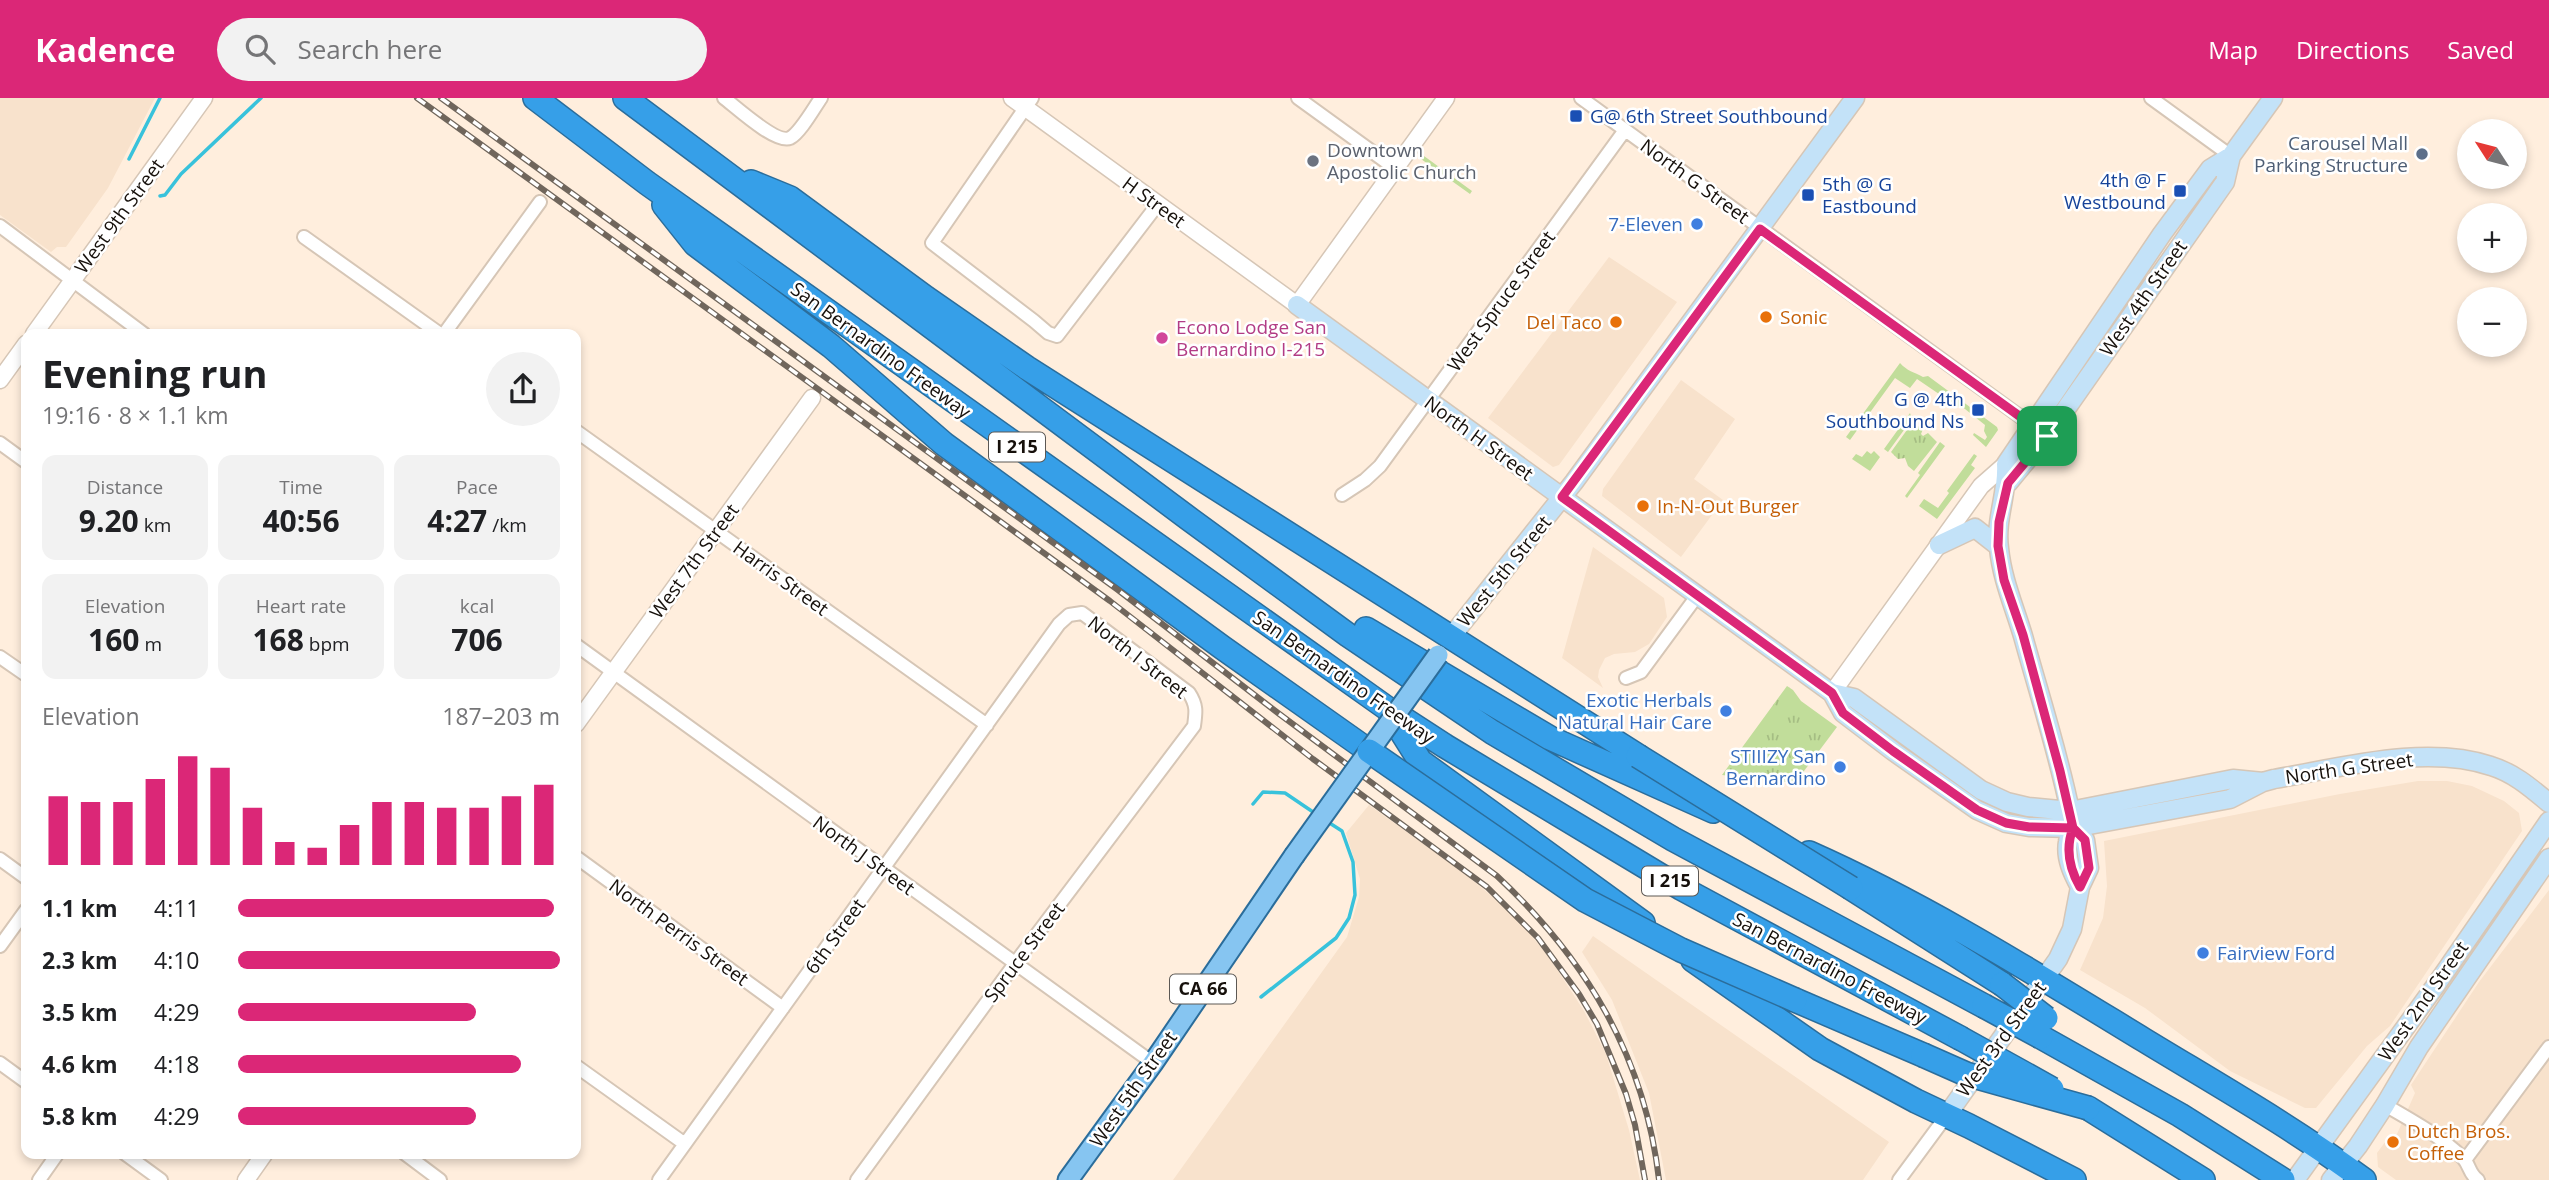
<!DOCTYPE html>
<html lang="en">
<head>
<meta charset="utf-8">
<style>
	:root { --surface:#fff; --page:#f2f2f2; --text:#202124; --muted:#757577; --accent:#db2777 }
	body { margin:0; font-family:"Open Sans",sans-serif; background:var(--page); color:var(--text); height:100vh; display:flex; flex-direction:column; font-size:26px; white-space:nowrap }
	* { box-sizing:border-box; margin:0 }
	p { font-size:23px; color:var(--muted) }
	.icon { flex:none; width:38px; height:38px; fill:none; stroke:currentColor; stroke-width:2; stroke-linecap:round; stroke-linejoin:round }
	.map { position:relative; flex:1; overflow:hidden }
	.drawer { position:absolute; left:21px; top:231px; width:560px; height:830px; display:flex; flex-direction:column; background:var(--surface); border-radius:14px; box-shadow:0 4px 10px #0003 }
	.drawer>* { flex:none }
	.needle { width:46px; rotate:306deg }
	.buttons { position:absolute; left:2457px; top:21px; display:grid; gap:14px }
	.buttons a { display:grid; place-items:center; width:70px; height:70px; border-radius:50%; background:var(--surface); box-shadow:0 4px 10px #0003; font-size:35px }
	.pin { position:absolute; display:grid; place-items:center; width:60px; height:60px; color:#fff; margin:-30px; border-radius:14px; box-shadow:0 4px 10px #0006 }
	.round { display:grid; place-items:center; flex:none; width:74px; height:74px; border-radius:37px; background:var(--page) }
	.summary { display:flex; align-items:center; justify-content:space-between; height:119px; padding:0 21px }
	h1 { font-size:38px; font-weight:700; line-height:52px }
	.metrics { display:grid; grid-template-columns:repeat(3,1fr); gap:10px; height:119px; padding:7px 21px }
	.metrics div { display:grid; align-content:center; border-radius:14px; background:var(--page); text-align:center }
	.metrics b { font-size:30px; font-weight:700 }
	.metrics small { font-size:19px; font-weight:400 }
	.metrics p { font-size:19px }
	.chart { height:196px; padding:14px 21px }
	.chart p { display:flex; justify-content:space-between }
	.chart svg { width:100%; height:126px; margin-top:7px; stroke:var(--accent); stroke-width:6 }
	ul { padding:0 21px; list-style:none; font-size:23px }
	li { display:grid; grid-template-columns:112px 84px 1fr; align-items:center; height:52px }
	li i { height:18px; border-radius:9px; background:var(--accent) }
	header { display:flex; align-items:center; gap:42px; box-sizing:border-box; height:98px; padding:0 35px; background:var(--accent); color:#fff }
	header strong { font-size:33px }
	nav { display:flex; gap:38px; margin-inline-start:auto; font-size:24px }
	.search { width:490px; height:63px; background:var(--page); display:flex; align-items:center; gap:18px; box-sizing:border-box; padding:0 24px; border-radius:38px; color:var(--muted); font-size:26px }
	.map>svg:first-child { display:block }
	.built { fill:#f8e2cc }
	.grass { fill:url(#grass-tufts) }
	.garden { fill:#c1dd9a }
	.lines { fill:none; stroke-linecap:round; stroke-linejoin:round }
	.stream { stroke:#38c2db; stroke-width:3.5 }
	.minor-casing { stroke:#d6c6b6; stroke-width:16 }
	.tertiary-casing { stroke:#d6c6b6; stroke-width:19 }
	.secondary-casing { stroke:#d6c6b6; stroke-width:21 }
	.primary-casing { stroke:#2b6d9b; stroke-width:23 }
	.motorway-casing { stroke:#2b6d9b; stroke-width:26 }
	.minor { stroke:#fff; stroke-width:12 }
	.tertiary { stroke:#fff; stroke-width:16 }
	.secondary { stroke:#c3e2f8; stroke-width:18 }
	.primary { stroke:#86c5f1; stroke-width:19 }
	.motorway { stroke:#369fe8; stroke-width:23 }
	.rail-casing { stroke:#70665c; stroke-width:6 }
	.rail { stroke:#fff; stroke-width:3.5; stroke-dasharray:10; stroke-linecap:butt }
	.primary-bridge-casing { stroke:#2b6d9b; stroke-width:23; stroke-linecap:butt }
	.motorway-bridge-casing { stroke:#2b6d9b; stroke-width:26; stroke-linecap:butt }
	.primary-bridge { stroke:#86c5f1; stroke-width:19 }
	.motorway-bridge { stroke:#369fe8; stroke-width:23 }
	.route-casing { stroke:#fff; stroke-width:14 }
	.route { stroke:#db2777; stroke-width:9 }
	.transit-dot { fill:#1a4fb4; stroke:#fff; stroke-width:2.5 }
	.service-dot { fill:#5c6f8a; stroke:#fff; stroke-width:2.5 }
	.worship-dot { fill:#6b7280; stroke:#fff; stroke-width:2.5 }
	.shop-dot { fill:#3f7fe0; stroke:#fff; stroke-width:2.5 }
	.food-dot { fill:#e8710a; stroke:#fff; stroke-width:2.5 }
	.hotel-dot { fill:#d1479c; stroke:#fff; stroke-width:2.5 }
	.labels { text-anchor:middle; stroke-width:5; stroke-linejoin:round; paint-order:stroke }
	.shield { fill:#fff; stroke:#5c5854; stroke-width:2 }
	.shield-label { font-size:18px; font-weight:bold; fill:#16100b }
	.transit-label { font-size:19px; fill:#164399; stroke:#fff; text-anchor:start }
	.service-label { font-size:19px; fill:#4e5e75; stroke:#fff; text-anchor:end }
	.worship-label { font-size:19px; fill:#5b616d; stroke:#fff; text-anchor:start }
	.street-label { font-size:19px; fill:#16100b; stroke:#fff }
	.shop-label { font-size:19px; fill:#366cbe; stroke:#fff; text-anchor:end }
	.food-label { font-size:19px; fill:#c56008; stroke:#fff; text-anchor:start }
	.hotel-label { font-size:19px; fill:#b23c85; stroke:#fff; text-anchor:start }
</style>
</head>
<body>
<header>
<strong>Kadence</strong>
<div class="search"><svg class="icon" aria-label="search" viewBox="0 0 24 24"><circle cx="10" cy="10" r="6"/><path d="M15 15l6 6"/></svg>Search here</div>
<nav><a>Map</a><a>Directions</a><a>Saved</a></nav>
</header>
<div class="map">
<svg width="2549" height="1082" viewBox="0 0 2549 1082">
	<defs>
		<pattern id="grass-tufts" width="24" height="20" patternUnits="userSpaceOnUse" patternTransform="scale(1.75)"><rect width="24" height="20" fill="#c1dd9a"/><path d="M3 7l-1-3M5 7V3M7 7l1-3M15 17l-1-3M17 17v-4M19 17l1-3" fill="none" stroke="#a5bd83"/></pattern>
	</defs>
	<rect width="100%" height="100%" fill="#fed"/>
	<path class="built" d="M0,0h155l-47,90 -42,59h-9l-6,5 -51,-37z
		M1609,159l68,45 -118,163 -6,2 -65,-49z
		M1681,282l54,39 -41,60 29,21 -42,57 -79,-61 1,-7z
		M1593,449l71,51 3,19 -18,27 -14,8 -21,2 -9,4 -6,12 -1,7 5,11 -41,-30z
		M2418,683h29l25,5 32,15 15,12 3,18 -132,195 -23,20 -51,62h-11l-75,-37 -85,-63 -65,-38 23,-52 4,-32 -3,-45 236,-47z
		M1369,707l91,65 56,46 35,44 33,51 22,43 23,76 11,50h-467l174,-243 12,-40 1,-18 -14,-46z
		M2549,792v290h-153l-18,-13 -1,-14 11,-15 9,-4 18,-41 -4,-8 68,-103z
		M1593,838l296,206 -26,38h-197l-17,-87 -37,-93 -30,-48z"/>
	<path class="grass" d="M1912,325l11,6 -2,5 2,2 5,-3 9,9 -23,29 -6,-5 -3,-8 -7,1 -7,-7z
		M1787,588l6,4 8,11 36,26 -42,56 -73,-8z"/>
	<path class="garden" d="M1424,58l48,35 -2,3 -49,-35z
		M1900,265c7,8 14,9 23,14l5,-1 69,51 1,3 -12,17 -13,-12 1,-2 11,7 2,-3 -3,-6 1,-6 -25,-20 -2,2 -41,-28 -7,9 -15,-10 -45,62 -4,-3z
		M1910,315l2,6 -24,33 -4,-3z
		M1940,344l5,4 -38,52 -2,-2 15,-21 -2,-2z
		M1867,353l4,3 3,-3 6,6 -10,14 -18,-12 4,-5 6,3z
		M1974,356l3,2 -6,9 4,3 -38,51 -18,-13 5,-7 14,9 11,-15 -2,-2z"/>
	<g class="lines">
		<path class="stream" d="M129,61l31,-61
			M160,98l5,-1 16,-21 80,-76
			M1253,706l10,-12 22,1 31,21
			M1261,899l75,-59 13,-20 6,-23 -2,-33 -11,-31 -14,-9"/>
		<g class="minor-casing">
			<path id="minor" d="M724,0c12,9 52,46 66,40 10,-5 24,-30 31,-40
				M1032,0l-100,145 102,78 14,12 9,3 101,-132
				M1298,0l98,71
				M1581,0l466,338
				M2151,0l80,58
				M0,128l144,108
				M304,139l136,97
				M444,236l96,-132
				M576,333l411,294
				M0,345l26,19
				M1342,397l23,-15 15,-14 245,-336
				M576,547l577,418
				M0,559l26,18
				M1626,580l15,-6 56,-76
				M576,759l207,151
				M0,761l26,19
				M0,848l26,-36
				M0,965l26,19
				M576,968l109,78
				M2385,1007c26,15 57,32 78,53 7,7 6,16 15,22
				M124,1055l37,27
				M404,1055l36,27
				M2465,1062l84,-113
				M39,1082l19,-27
				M659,1082l400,-556 10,-9 13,-2 107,80c8,12 7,19 5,33l-175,232 -162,222
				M1899,1082l48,-65"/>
		</g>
		<g class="tertiary-casing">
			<path id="tertiary" d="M1012,0l285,207 149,-207
				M34,236l170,-236
				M0,282l26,-36
				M1832,595l149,-207 25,-22
				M576,626l236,-326
				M246,1082l19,-27"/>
		</g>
		<g class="secondary-casing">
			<path id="secondary" d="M1297,207l535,388 22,5 127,92 26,12 21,5 42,4 163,-32 30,3
				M2008,385l39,-47 178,-254 6,-26 42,-58
				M1939,447l36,-17 23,18
				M1451,539l123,-155 281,-384
				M1832,595l11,20 50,38 84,59 29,13 23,4 44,1 157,-29 33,-17 11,-3c66,-11 151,-35 217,-13 23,7 40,22 58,37
				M2080,789c-7,-13 -15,-29 -12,-45 2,-15 6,-14 2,-31 -12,-59 -31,-117 -47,-175 -9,-30 -21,-57 -24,-88 -4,-29 9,-55 7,-84l156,-230 48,-65 21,-13
				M1947,1017l111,-156 14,-30 8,-42 9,-19 -4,-28 -12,-12
				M2295,1082l141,-195 113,-164
				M2331,1082l27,-34 27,-41 34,-58 130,-189"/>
		</g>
		<g class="primary-casing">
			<path id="primary" d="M1068,1082l85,-117 141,-207"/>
		</g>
		<g class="motorway-casing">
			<path id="motorway" d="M535,0l112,85 741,526 57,37 236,142 279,150
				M625,0l563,420 160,117 144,97 181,107 311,167
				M751,84l39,16 136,100 101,70 611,388
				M664,107l31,39 136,102 113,98 279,204 146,103
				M1366,531l184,109 163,73
				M1391,617l29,46 223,162
				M1809,755c117,52 225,120 335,187 74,45 150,88 220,140
				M1851,790l151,96
				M1693,862l127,89 96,52 53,25 105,54
				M1795,902l128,55
				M2041,939l139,78 103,65
				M2088,1010l115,72"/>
		</g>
		<use href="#minor" class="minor"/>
		<use href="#tertiary" class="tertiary"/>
		<use href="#secondary" class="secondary"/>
		<use href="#primary" class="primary"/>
		<use href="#motorway" class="motorway"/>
		<g class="rail-casing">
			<path id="rail" d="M417,0l693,503 203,158 174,128 51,51 41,56 18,30 29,70 9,31 10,55
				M441,0l677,492 160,123 219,163c89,83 148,181 162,304"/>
		</g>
		<use href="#rail" class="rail"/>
		<g class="primary-bridge-casing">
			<path id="primary-bridge" d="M1294,758l144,-201"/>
		</g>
		<g class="motorway-bridge-casing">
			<path id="motorway-bridge" d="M1369,653l216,149 96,50 114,50
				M1638,658l213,132
				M2002,886l44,34
				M1984,908l57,31
				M1960,940l92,51
				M1923,957l43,19 122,34"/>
		</g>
		<use href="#primary-bridge" class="primary-bridge"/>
		<use href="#motorway-bridge" class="motorway-bridge"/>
	</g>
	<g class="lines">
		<g class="route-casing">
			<path id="route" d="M2047,338l-287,-207 -198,268 270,196 11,20 50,38 84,59 29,13 23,4 44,1c-8,21 -4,40 7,59l9,-19 -4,-28 -12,-12 -13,-57 -37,-136 -19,-55 -6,-34 1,-24 9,-39 39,-47"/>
		</g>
		<use href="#route" class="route"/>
	</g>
	<g class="transit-dot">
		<rect x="1569" y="11" width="14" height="14" rx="3.5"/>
		<rect x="2173" y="86" width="14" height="14" rx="3.5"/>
		<rect x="1801" y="90" width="14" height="14" rx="3.5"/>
		<rect x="1971" y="305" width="14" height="14" rx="3.5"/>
	</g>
	<circle class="service-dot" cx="2422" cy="56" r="7"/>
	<circle class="worship-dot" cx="1313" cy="63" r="7"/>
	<g class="shop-dot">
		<circle cx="1697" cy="126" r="7"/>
		<circle cx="1726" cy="613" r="7"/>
		<circle cx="1840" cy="669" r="7"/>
		<circle cx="2203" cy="855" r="7"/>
	</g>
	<g class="food-dot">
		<circle cx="1766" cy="219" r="7"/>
		<circle cx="1616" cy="224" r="7"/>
		<circle cx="1643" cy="408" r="7"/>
		<circle cx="2393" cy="1044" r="7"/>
	</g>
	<circle class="hotel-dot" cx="1162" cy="240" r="7"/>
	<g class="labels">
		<g class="shield">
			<rect x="989" y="334.5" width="56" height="29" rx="5"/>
			<rect x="1642" y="768.5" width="56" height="29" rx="5"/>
			<rect x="1170" y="876.5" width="66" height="29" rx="5"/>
		</g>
		<g class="shield-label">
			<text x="1017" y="355">I 215</text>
			<text x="1670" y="789">I 215</text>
			<text x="1203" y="897">CA 66</text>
		</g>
		<g class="transit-label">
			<text x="1590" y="25">G@ 6th Street Southbound</text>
			<text x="2166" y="89" text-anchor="end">4th @ F<tspan x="2166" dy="22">Westbound</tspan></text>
			<text x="1822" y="93">5th @ G<tspan x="1822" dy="22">Eastbound</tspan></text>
			<text x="1964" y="308" text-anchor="end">G @ 4th<tspan x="1964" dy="22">Southbound Ns</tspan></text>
		</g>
		<g class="service-label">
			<text x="2408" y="52">Carousel Mall<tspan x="2408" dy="22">Parking Structure</tspan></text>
		</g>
		<g class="worship-label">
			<text x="1327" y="59">Downtown<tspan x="1327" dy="22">Apostolic Church</tspan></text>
		</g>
		<g class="street-label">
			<text transform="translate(1695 83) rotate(36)" y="7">North G Street</text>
			<text transform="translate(1154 104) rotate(36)" y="7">H Street</text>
			<text transform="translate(119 118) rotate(-54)" y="7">West 9th Street</text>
			<text transform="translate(2143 200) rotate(-55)" y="7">West 4th Street</text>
			<text transform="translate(1501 203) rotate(-54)" y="7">West Spruce Street</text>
			<text transform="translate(881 252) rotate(36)" y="7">San Bernardino Freeway</text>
			<text transform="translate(1479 340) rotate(36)" y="7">North H Street</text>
			<text transform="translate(694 463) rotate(-54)" y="7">West 7th Street</text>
			<text transform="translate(1504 473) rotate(-51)" y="7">West 5th Street</text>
			<text transform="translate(781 480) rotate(36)" y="7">Harris Street</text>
			<text transform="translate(1138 559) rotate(38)" y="7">North I Street</text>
			<text transform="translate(1344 579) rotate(35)" y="7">San Bernardino Freeway</text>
			<text transform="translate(2349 670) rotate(-8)" y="7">North G Street</text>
			<text transform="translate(864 757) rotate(36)" y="7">North J Street</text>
			<text transform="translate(679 834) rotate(36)" y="7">North Perris Street</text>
			<text transform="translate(835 838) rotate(-54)" y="7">6th Street</text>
			<text transform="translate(1024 854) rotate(-53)" y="7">Spruce Street</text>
			<text transform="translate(1830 870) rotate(28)" y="7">San Bernardino Freeway</text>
			<text transform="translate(2423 903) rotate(-55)" y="7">West 2nd Street</text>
			<text transform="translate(2001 941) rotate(-54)" y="7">West 3rd Street</text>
			<text transform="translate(1133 991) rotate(-55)" y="7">West 5th Street</text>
		</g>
		<g class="shop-label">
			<text x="1683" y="133">7-Eleven</text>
			<text x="1712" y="609">Exotic Herbals<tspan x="1712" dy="22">Natural Hair Care</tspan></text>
			<text x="1826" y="665">STIIIZY San<tspan x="1826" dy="22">Bernardino</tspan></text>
			<text x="2217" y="862" text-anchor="start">Fairview Ford</text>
		</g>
		<g class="food-label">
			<text x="1780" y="226">Sonic</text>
			<text x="1602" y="231" text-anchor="end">Del Taco</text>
			<text x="1657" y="415">In-N-Out Burger</text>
			<text x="2407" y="1040">Dutch Bros.<tspan x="2407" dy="22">Coffee</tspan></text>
		</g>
		<g class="hotel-label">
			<text x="1176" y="236">Econo Lodge San<tspan x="1176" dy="22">Bernardino I-215</tspan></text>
		</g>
	</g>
</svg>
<div class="buttons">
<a><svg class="needle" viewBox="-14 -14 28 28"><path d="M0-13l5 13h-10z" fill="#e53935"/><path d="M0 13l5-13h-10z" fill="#757577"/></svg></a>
<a>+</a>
<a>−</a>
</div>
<div class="pin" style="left:2047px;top:338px;background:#1e9e55"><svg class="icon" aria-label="arrive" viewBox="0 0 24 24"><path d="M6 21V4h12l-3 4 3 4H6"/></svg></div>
<section class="drawer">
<div class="summary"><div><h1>Evening run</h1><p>19:16 · 8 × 1.1 km</p></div><a class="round"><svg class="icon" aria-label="share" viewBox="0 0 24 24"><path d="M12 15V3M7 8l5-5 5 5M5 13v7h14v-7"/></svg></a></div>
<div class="metrics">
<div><p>Distance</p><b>9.20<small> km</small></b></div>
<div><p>Time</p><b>40:56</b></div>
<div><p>Pace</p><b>4:27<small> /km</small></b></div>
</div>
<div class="metrics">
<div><p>Elevation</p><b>160<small> m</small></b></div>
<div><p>Heart rate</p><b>168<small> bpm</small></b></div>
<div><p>kcal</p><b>706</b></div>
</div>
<div class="chart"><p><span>Elevation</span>187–203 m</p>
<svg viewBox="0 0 160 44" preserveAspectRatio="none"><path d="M5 44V20M15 44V22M25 44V22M35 44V14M45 44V6M55 44V10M65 44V24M75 44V36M85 44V38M95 44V30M105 44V22M115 44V22M125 44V24M135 44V24M145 44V20M155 44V16"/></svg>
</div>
<ul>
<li><b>1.1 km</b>4:11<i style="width:98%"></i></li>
<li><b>2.3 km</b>4:10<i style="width:100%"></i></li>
<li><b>3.5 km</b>4:29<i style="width:74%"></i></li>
<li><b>4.6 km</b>4:18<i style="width:88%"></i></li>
<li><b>5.8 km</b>4:29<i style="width:74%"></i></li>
</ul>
</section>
</div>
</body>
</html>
